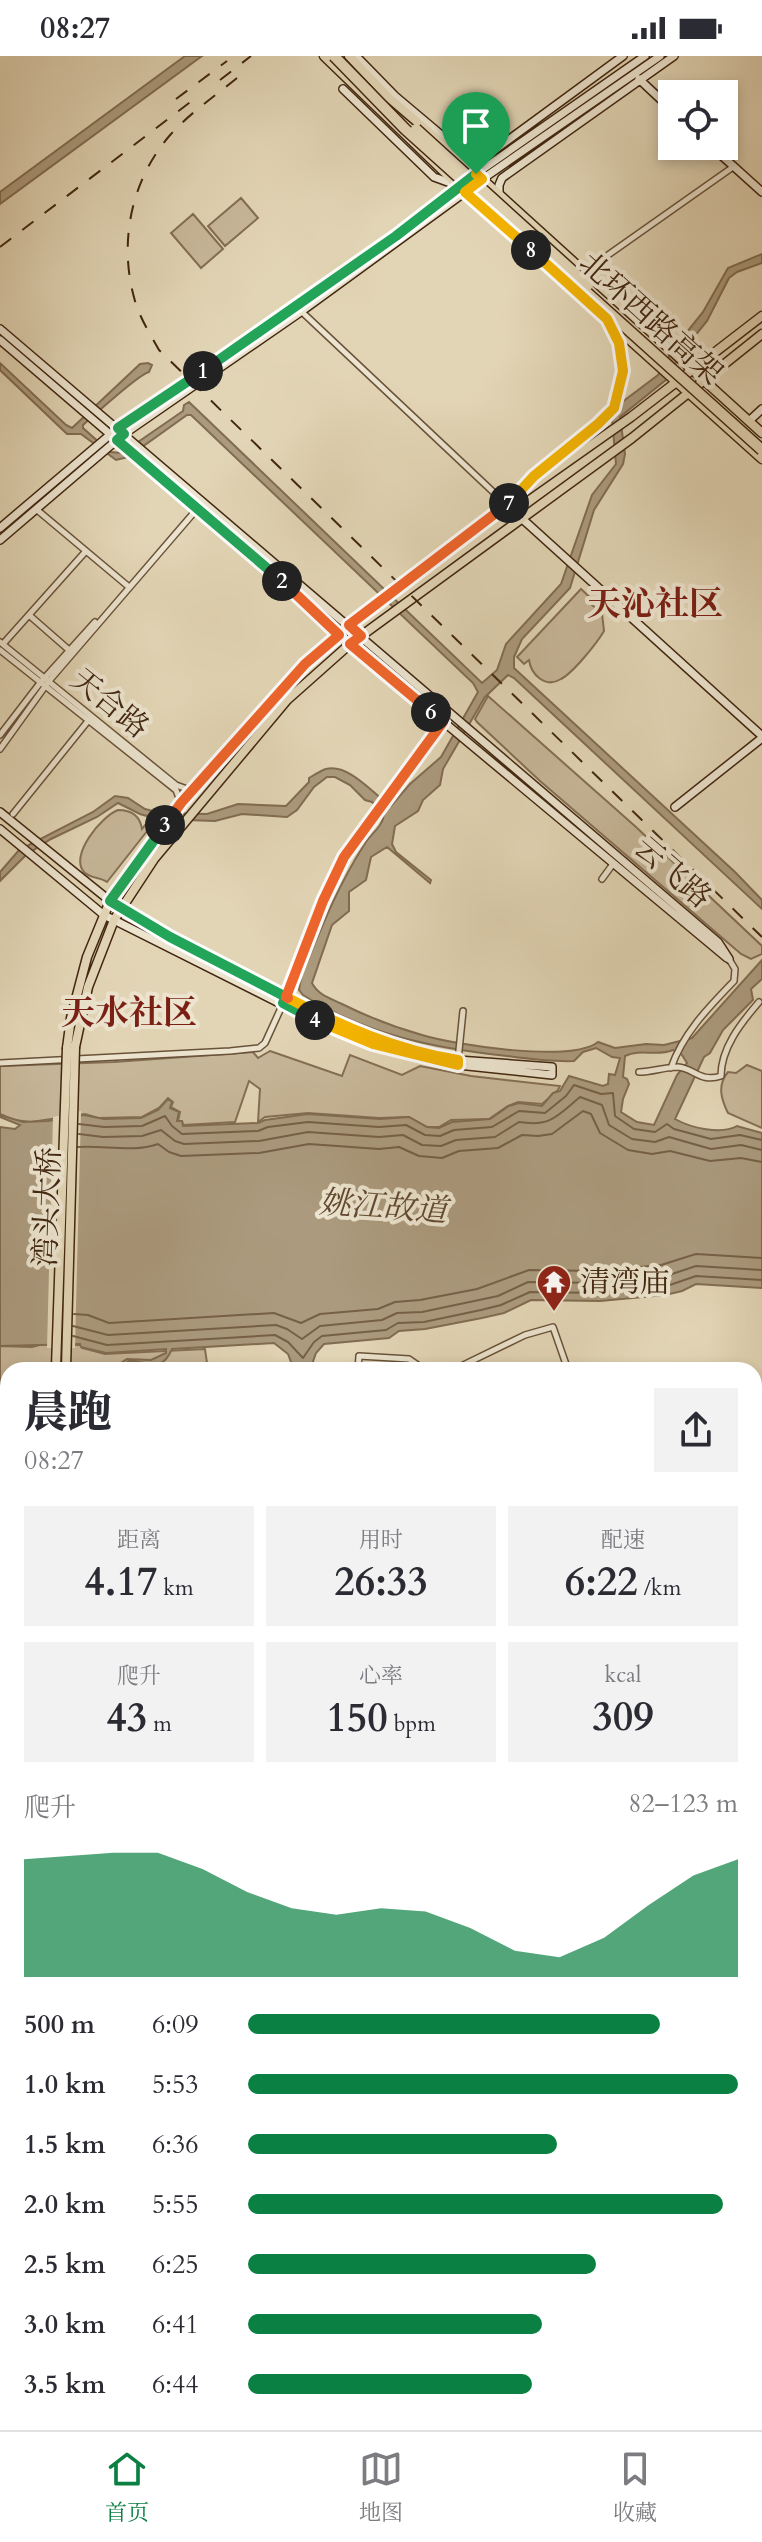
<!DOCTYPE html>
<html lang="zh">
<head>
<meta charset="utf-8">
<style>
	:root { --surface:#fff; --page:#f2f2f3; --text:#2b2b33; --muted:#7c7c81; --line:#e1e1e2; --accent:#0b8043 }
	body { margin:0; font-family:Cardo,"Noto Serif SC",serif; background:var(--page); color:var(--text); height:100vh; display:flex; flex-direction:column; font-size:30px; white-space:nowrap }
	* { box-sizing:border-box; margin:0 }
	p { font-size:26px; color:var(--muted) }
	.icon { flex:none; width:44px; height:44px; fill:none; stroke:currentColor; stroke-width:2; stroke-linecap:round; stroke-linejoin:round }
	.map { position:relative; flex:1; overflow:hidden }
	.drawer { position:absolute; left:0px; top:1306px; width:762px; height:1068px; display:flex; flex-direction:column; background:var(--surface); border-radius:24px 24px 0 0; box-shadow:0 4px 12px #0003 }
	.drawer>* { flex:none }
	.tools { position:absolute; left:658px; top:24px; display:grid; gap:16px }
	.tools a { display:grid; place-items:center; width:80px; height:80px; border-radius:0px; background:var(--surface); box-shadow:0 4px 12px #0003; font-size:40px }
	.pin { position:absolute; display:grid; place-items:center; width:68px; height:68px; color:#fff; margin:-82px -34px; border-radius:50% 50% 50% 0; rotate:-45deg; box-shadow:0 0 8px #0007 }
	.pin .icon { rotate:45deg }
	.km { position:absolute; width:40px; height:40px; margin:-20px; border-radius:50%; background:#222; color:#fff; font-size:22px; line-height:40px; text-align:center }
	.round { display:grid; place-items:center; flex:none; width:84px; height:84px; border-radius:0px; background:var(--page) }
	.head { display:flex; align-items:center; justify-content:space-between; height:136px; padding:0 24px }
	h1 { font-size:44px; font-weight:800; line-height:60px }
	.metrics { display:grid; grid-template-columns:repeat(3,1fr); gap:12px; height:136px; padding:8px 24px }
	.metrics div { display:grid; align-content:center; border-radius:0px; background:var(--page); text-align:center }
	.metrics b { font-size:40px; font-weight:800 }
	.metrics small { font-size:22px; font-weight:400 }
	.metrics p { font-size:22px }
	.chart { height:224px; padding:16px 24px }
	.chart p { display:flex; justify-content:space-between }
	.chart svg { width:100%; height:144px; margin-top:8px; fill:var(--accent); opacity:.7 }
	ul { padding:0 24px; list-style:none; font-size:26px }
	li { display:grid; grid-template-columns:128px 96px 1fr; align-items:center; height:60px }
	li i { height:20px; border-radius:10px; background:var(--accent) }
	.status { display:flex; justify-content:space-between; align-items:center; height:56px; padding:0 40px; background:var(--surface); direction:ltr }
	.status svg { height:22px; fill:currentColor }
	.tabs { display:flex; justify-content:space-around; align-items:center; height:112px; border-top:2px solid var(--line); background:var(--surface); font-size:22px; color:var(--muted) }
	.tabs a { display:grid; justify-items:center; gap:4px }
	.tabs .current { color:var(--accent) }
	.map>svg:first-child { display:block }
	.green { fill:#c7b799; stroke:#846e54; stroke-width:2 }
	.water { fill:#ab9a7d; stroke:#816c51; stroke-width:2; fill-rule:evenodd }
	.pier { fill:#e2d5b5 }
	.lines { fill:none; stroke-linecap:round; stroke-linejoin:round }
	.shore { stroke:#766046; stroke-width:2 }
	.street-casing { stroke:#695239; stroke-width:8 }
	.secondary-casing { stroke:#412610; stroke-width:10 }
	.primary-casing { stroke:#412610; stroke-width:11 }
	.street { stroke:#ece4cf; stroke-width:5 }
	.secondary { stroke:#ece4cf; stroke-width:7 }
	.primary { stroke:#e2d5b5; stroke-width:8 }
	.rail { stroke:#412610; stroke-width:2; stroke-dasharray:14 14; stroke-linecap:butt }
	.primary-bridge-casing { stroke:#412610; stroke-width:11; stroke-linecap:butt }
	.highway-bridge-casing { stroke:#412610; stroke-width:13; stroke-linecap:butt }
	.primary-bridge { stroke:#e2d5b5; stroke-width:8 }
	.highway-bridge { stroke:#e2d5b5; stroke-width:10 }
	.split-1-casing { stroke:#fff; stroke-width:16 }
	.split-2-casing { stroke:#fff; stroke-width:16 }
	.split-3-casing { stroke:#fff; stroke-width:16 }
	.split-4-casing { stroke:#fff; stroke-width:16 }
	.split-5-casing { stroke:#fff; stroke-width:16 }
	.split-6-casing { stroke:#fff; stroke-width:16 }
	.split-7-casing { stroke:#fff; stroke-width:16 }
	.split-8-casing { stroke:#fff; stroke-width:16 }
	.split-9-casing { stroke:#fff; stroke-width:16 }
	.split-1 { stroke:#22a559; stroke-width:10 }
	.split-2 { stroke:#22a559; stroke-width:10 }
	.split-3 { stroke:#f0652b; stroke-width:10 }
	.split-4 { stroke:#22a559; stroke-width:10 }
	.split-5 { stroke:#f5b400; stroke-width:10 }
	.split-6 { stroke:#f0652b; stroke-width:10 }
	.split-7 { stroke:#f0652b; stroke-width:10 }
	.split-8 { stroke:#f5b400; stroke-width:10 }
	.split-9 { stroke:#f5b400; stroke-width:10 }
	.labels { text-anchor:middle; stroke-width:8; stroke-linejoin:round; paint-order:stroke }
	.street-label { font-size:30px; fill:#412610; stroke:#ece4cf }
	.poi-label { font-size:30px; fill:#412610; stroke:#ece4cf; text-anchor:start }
	.water-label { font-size:32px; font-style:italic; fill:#614931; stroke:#ece4cf }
	.quarter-label { font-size:34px; font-weight:bold; fill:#7a1f14; stroke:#ece4cf }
</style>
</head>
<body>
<div class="status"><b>08:27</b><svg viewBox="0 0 49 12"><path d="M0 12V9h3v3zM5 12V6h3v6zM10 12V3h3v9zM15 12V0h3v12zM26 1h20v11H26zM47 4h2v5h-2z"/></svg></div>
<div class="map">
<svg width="762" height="2374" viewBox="0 0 762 2374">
	<rect width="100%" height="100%" fill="#e2d5b5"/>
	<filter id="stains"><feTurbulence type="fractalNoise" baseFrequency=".0025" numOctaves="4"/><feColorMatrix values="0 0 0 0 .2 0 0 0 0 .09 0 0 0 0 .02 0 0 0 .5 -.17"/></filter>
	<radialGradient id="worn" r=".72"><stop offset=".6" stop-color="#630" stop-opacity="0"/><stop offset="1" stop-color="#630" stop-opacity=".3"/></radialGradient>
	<path class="green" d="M241,142l17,20 -33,28 -17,-20z
		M193,158l30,35 -22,19 -30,-35z
		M581,533l14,13 -3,3 10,8 2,18c-7,12 -31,42 -43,48 -16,10 -30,-5 -32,-19l-5,4 -7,-7z
		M488,640l148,131 126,119v8l-11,5 -10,-5 -201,-173 -63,-59 -2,-3z
		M118,754c13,0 22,6 24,19l9,-11 4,3 -48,61c-7,-5 -16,-3 -23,-10 -15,-17 18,-56 34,-62z
		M270,995l72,25 8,-21 52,20 18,-9 51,10 89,10 -2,4 -16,14 -24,-2 -10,4 -19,13 -38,1 -12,7h-12l-18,-10 -30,1 -71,-5 -43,4 -7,5 2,-33 -11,-8 -14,41 -52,3 -1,-4h-4l2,-9 -9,-5 2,-5 -5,-4 -9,10 -17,9 -44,1 -13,-4 -54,8 -17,-2 -14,-6v-48l114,-4 139,-10 5,6z
		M747,1009l15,6v57l-34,-15c-7,-14 -11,-28 0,-41l8,1z
		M43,1288l38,1 1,3 23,6 100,-5 3,21h-200v30l-8,-1v-53l32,1z
		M97,2366h72l7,8h-91z"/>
	<path class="water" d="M185,0h17l-202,148v-12z
		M762,198v9l-25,9 -8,6 -22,43 -26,32 -14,26 -47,38 5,37 -2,10 -29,46 -24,78 -48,51 -8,18v11l221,204 27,28v9l-248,-231 -6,-3 -23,22 -42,72 -3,16 -17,15 -5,11 -23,15 -3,18 4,8 35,28 -1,3 -43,-36 -16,10 -5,23 -17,12v19l-17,14 -20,58c6,12 18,15 30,21 26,13 52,23 80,31 33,10 150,28 176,7l17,6 31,-4 18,1 28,-7 70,-78v19l-11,10 2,11 -30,30 -13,23 -6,4 -29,62c16,9 46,16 62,7l25,7v155l-66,-4 -14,7 -17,4 -65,6 -69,-1 -27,13 -22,5 -57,11 -26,2 -10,7 -65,6 -8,9 -6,17h-16l-6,-16 -14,-11 -102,6c-11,25 -23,12 -43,12l-12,9h-7l17,-11 24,1 15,-7v-4l-60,4 -25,-6 -1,-3 -80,2v-219l15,2 5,-4 -20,-8v-2l23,7 25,-1 36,-6 20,4 37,-1 17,-8 10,-11 4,3 -2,6 9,4 -2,9h5l1,5 75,-3 7,-3 43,-6 72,5 29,-2 18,10 12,1 13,-6 38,-3 19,-13 10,-3 23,3 11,-13 7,-2 9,-15 34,10 5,-2 1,-10 6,1 5,-17 -8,-1 -16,-9 -13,4 -9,9c-22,1 -44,-2 -67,-5 -74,-8 -140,-21 -204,-61l-4,-5 2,-13c19,-46 36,-90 63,-132 6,-11 19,-18 20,-31l-12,-12 -7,-2 -15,-15 -15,-8h-8l-13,10 -17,23 -10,7 -45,-3 -27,7 -58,-2 -17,-5 -22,-11 -21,14 -46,22 -25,16 -26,26v-9l19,-22 74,-38 22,-16 13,2 17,11 16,4 46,1 31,-10 48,2 23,-24v-4c5,-3 13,-8 17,-9 23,-6 48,26 65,37l19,-22 31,-27 37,-65 -5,-9 -282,-268h-4l-59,42 -12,3 -35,-26h-14l-67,-64v-7l66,62 6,3 68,-64 8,-1 4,2 -3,7c-9,2 -56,44 -66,53v3l27,24 12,1 61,-42 1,-6 5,-3 293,281 15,-13 9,-26 55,-60 31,-89 24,-31 -4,-45 5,-13 41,-31 16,-27 29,-36 25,-44zM673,994l9,5 5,8 -10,12 -23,50 -17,-3 -16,-10 2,-13 6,-15 -2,-5 -4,-2 2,-21c16,-8 32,1 48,-6z
		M762,1705v329l-8,11v-333z
		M266,2366h205l-8,8h-201z"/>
	<path class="pier" d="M81,1055l-6,237h-28l6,-231z"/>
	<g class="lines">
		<path class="shore" d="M79,1068l25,3 38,-1 23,-10 7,10 10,8 76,-3 10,-4 40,-5 71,5 27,-2 19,10 15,1 14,-6 38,-3 27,-16 26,2 21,-17 8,-11 27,9 12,-1 2,23 19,13 21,3 12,-8 7,5 37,10 29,-4 22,5
			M79,1078l24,3 39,-1 19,-6 14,11 9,3 75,-3 49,-9 71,5 24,-2 19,10 19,1 15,-6 39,-3 24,-15c32,5 38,-6 61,-25l22,8 7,20 23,14 23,3 14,-5 42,12 30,-4 21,5
			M78,1091c27,-2 54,6 80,-3l11,8 12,4 78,-3 50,-9 70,5 20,-2 20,9 23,2 17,-7 39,-3 24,-13 16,1 14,-2 31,-23 8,3 9,19 28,17 24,4 18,-3 40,10 31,-3 21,4
			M74,1258l14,1 21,8 165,-10 27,10 19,-9 58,-5 17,-7 25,-2 57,-11 52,-19 70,1 62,-6 35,-11 66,4
			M73,1270l35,9 168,-10 11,4 15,10 18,-13 62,-6 15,-7 25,-1 76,-16 30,-14 72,1 63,-6 33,-11 66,4
			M73,1280l34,9 168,-10 13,7 15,16 11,-16 8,-6 64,-6 12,-7 26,-1 57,-12 20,-5 29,-13 70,1 64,-6 32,-11 66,4"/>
		<g class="street-casing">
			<path id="street" d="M608,199l125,-88
				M301,255l205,193
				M36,453l93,78
				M29,559l40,35
				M0,586l176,143 11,4 5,-2
				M3,588l83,-93
				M0,594l176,140 5,13
				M0,679l40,-52 55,-61
				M0,693l49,-68 148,-172
				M13,758l75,-93
				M602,823l11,-15
				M458,1004l5,-49
				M0,1007l230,-12 29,-3 6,-5 21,-46 37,-96 21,-44 99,-135
				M671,1012c12,-35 38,-61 63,-87l1,-12 -6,-10
				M639,1016c13,0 26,-5 39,-5 16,1 22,16 43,9 0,-28 20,-53 38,-74
				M358,1314l1,-14 50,3 16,11
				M447,1314l8,-1 70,-34 28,-8 15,43
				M0,1589l8,6
				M0,1600l8,5
				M715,2366l5,8"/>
		</g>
		<g class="secondary-casing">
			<path id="secondary" d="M356,0l39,40 76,64h10l142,-104
				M639,23l33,31
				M343,33l91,88 22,8
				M711,90l51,46
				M473,120l172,-120
				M481,124l179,-124
				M499,139v-10l3,-7 172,-122
				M0,273l718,613 11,17
				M0,284l278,238 72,66 377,314
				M749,365l13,-12
				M507,449l255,231
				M0,472l118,-100 179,-121 166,-123
				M0,484l124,-106 178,-123 166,-121
				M675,751l87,-69
				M0,756l120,97 226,119 73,26 39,6 94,7v8l-94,-10 -31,-6 -54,-15 -74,-31 -195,-98 -104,-86
				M0,1349l8,1
				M0,1524l8,-14
				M0,1571l8,-12
				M0,1708l8,-18
				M0,1732l8,-25
				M0,1855l8,23
				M0,1876l8,24
				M0,1919l8,-7
				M0,2114l8,-8
				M0,2124l8,-8
				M0,2283l8,-6
				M0,2351l8,9
				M754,2361l8,-5
				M5,2374l38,-8
				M29,2374l30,-8
				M732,2374l13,-8"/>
		</g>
		<g class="primary-casing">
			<path id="primary" d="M324,0l141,136 297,267
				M349,0l39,41 69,59 305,277
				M516,438c50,-56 140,-77 93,-170
				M75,991l13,-60 26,-67 40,-61 133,-159 63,-56 282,-206 130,-104
				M67,992l4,-30 16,-61 23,-56 71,-98 124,-139 49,-43 155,-118 122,-86 131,-101
				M0,1537l8,-12
				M0,1558l8,-13
				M0,2149l8,7
				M0,2163l8,7
				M184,2366l7,8
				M196,2366l7,8"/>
		</g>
		<use href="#street" class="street"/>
		<use href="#secondary" class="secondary"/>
		<use href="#primary" class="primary"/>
		<path class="rail" d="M237,22c-22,18 -47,35 -66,56 -40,45 -53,109 -36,167 5,17 15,33 24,49l603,587
			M220,24l31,-24
			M176,43l51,-38
			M0,191l197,-150"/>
		<g class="primary-bridge-casing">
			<path id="primary-bridge" d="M56,1311l11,-319
				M66,1312l9,-321"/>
		</g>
		<g class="highway-bridge-casing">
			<path id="highway-bridge" d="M334,0l71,73 357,321
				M416,73l172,156"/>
		</g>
		<use href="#primary-bridge" class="primary-bridge"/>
		<use href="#highway-bridge" class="highway-bridge"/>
	</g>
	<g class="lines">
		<g class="split-1-casing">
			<path id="split-1" d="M203,315l193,-135 80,-62"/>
		</g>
		<g class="split-2-casing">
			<path id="split-2" d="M203,315l-85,57 6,6 -7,6 165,141"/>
		</g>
		<g class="split-3-casing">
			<path id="split-3" d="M165,769l16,-22 124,-139 34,-29 -57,-54"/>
		</g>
		<g class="split-4-casing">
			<path id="split-4" d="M165,769l-55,76 60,36 116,60 -3,6 32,17"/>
		</g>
		<g class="split-5-casing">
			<path id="split-5" d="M288,942c55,29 109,52 170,62v5l-85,-21 -58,-24"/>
		</g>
		<g class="split-6-casing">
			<path id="split-6" d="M288,942l-2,-1 37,-96 21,-44 99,-135 -12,-10"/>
		</g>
		<g class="split-7-casing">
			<path id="split-7" d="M431,656l-81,-68 11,-8 -12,-11 160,-122"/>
		</g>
		<g class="split-8-casing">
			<path id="split-8" d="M509,447l25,-27 64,-52 16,-16 9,-37 -4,-28 -12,-24 -76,-69"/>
		</g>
		<g class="split-9-casing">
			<path id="split-9" d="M476,118l6,5 -17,13 66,58"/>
		</g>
		<use href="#split-1" class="split-1"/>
		<use href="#split-2" class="split-2"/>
		<use href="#split-3" class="split-3"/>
		<use href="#split-4" class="split-4"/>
		<use href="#split-5" class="split-5"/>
		<use href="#split-6" class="split-6"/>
		<use href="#split-7" class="split-7"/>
		<use href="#split-8" class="split-8"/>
		<use href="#split-9" class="split-9"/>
	</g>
	<defs>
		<g id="temple-pin" transform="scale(1.8)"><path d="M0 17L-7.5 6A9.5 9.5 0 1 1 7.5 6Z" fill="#8f2418" stroke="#ece4cf"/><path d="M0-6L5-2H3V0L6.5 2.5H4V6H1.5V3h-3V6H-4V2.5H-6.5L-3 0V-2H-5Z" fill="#fff"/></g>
	</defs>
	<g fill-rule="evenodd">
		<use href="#temple-pin" x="554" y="1226"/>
	</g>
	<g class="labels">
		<g class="street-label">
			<text transform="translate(651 262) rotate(42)" y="10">北环西路高架</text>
			<text transform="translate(110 647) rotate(39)" y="10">天合路</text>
			<text transform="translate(673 816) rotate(41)" y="10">云飞路</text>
			<text transform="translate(47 1151) rotate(-88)" y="10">湾头大桥</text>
		</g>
		<g class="poi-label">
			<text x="580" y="1236">清湾庙</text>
		</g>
		<g class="water-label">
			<text transform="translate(383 1150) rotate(4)" y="11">姚江故道</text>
		</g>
		<g class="quarter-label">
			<text x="655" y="559">天沁社区</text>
			<text x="129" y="968">天水社区</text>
		</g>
	</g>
	<rect width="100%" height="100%" filter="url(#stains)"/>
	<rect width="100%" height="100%" fill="url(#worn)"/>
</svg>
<div class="tools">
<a><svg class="icon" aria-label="locate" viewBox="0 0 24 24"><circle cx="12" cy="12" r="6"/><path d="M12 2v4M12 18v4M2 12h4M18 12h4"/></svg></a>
</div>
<div class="pin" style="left:476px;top:118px;background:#1e9e55"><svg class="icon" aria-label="arrive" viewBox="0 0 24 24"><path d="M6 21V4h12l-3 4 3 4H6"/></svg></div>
<b class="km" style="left:203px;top:315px">1</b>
<b class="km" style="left:282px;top:525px">2</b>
<b class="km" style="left:165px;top:769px">3</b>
<b class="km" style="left:315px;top:964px">4</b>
<b class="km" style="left:431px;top:656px">6</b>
<b class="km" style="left:509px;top:447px">7</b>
<b class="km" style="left:531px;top:194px">8</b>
<section class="drawer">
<div class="head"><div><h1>晨跑</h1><p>08:27</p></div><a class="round"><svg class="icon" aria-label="share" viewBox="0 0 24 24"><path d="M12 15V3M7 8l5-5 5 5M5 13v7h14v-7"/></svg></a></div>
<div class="metrics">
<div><p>距离</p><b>4.17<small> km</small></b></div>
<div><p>用时</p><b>26:33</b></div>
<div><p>配速</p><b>6:22<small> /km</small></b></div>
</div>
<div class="metrics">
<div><p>爬升</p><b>43<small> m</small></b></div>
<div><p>心率</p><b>150<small> bpm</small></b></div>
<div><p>kcal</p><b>309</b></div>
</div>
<div class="chart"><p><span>爬升</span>82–123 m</p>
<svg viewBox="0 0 160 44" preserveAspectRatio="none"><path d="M0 44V8L10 7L20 6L30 6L40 11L50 18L60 23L70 25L80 23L90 24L100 29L110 36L120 38L130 32L140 22L150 13L160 8V44z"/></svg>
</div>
<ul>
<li><b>500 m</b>6:09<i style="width:84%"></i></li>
<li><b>1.0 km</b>5:53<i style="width:100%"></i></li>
<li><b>1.5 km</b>6:36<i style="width:63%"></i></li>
<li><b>2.0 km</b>5:55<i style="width:97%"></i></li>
<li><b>2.5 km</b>6:25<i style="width:71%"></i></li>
<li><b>3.0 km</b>6:41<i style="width:60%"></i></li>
<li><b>3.5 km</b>6:44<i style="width:58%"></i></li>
</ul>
</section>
</div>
<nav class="tabs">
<a class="current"><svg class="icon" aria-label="home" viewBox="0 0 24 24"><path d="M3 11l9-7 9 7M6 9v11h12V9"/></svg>首页</a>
<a><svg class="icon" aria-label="map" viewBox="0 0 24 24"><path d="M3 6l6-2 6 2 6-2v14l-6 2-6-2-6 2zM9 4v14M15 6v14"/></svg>地图</a>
<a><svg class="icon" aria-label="saved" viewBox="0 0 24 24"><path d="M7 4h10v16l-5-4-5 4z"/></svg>收藏</a>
</nav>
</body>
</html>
